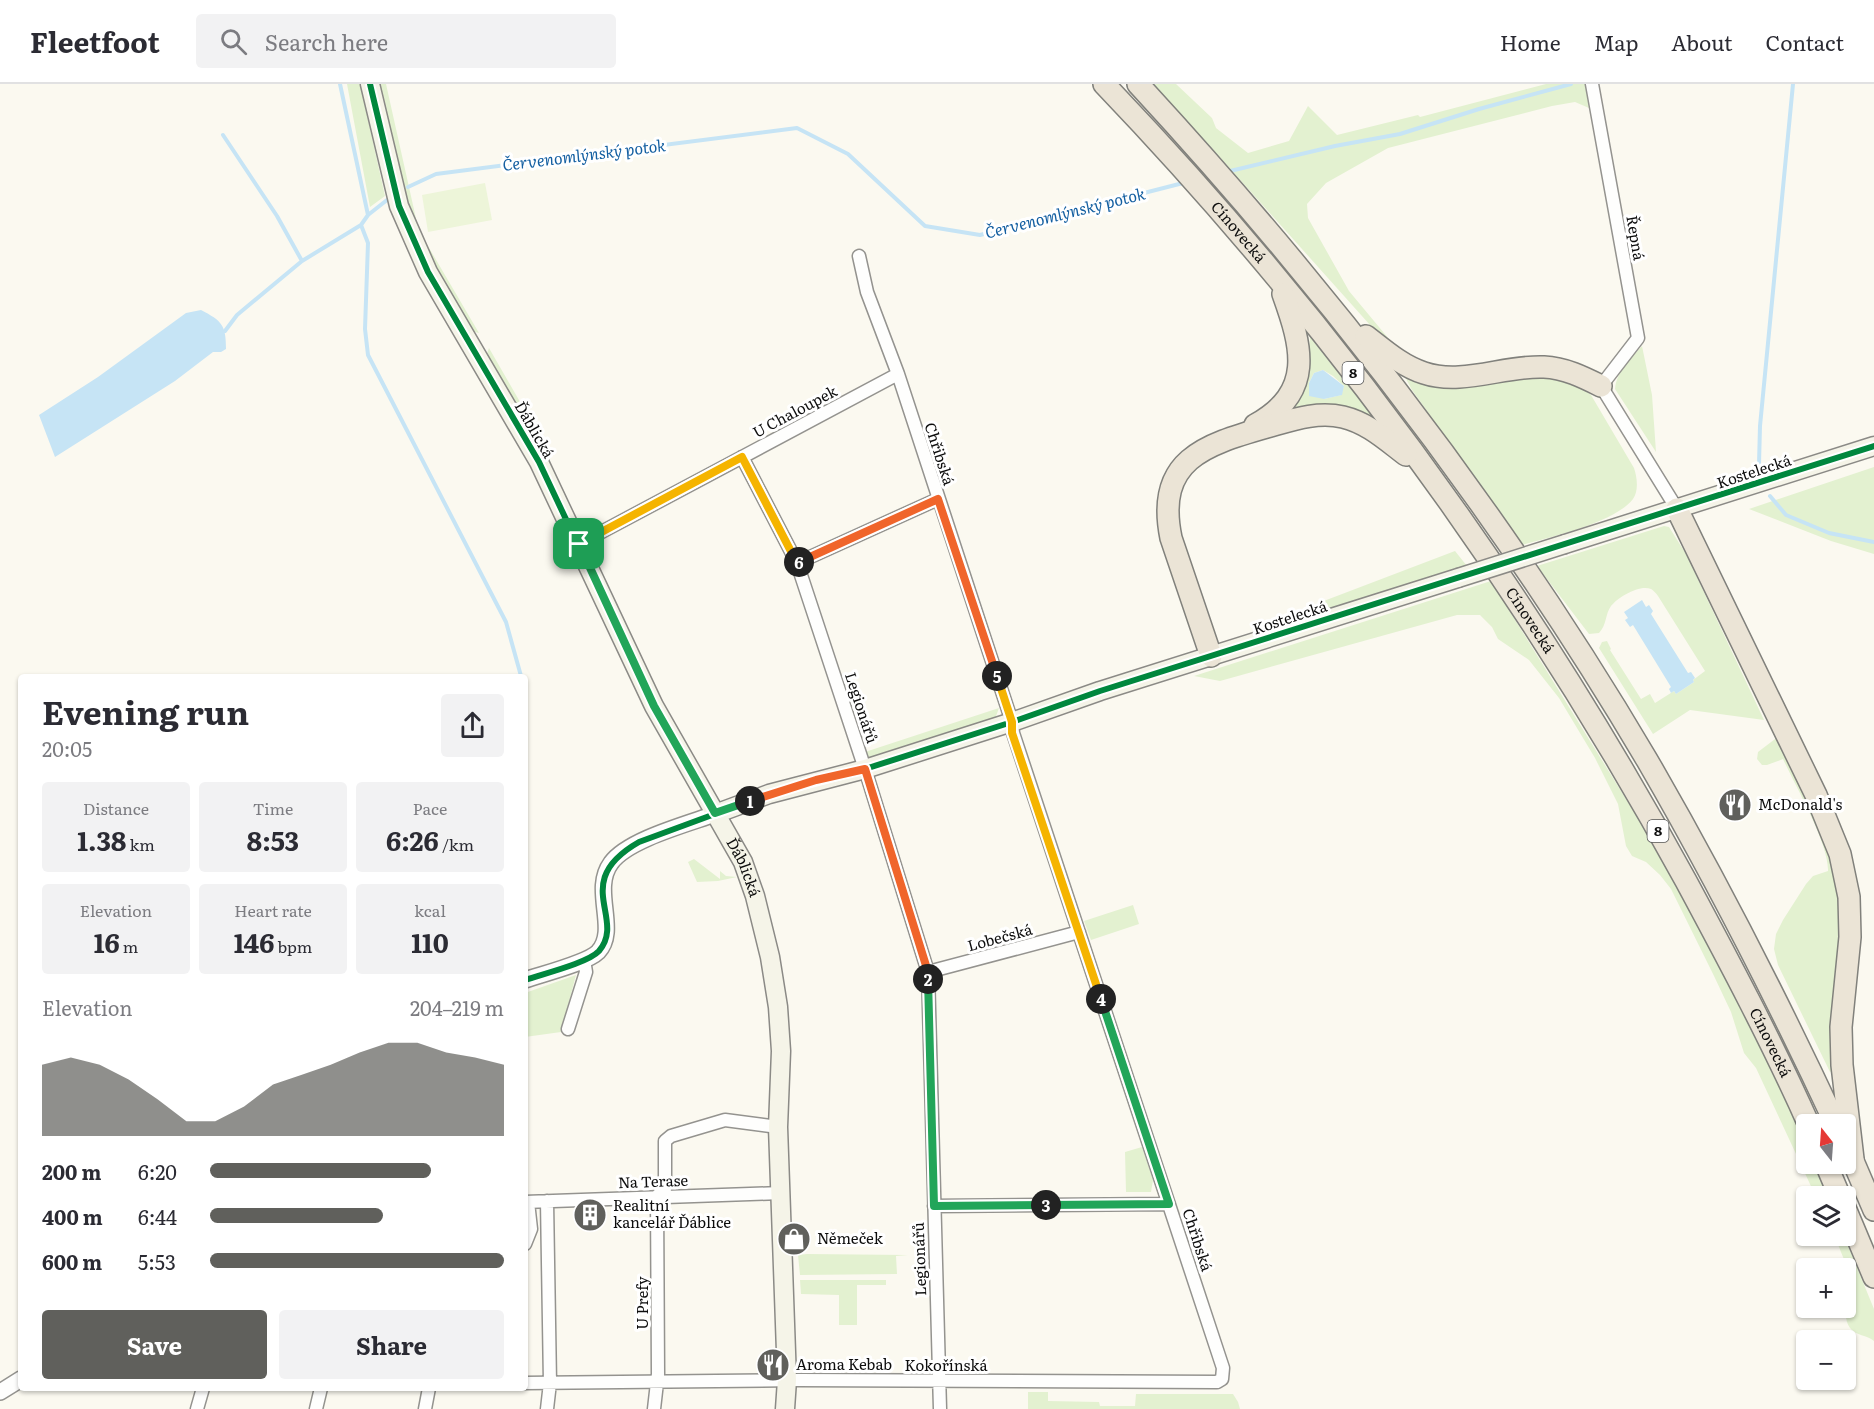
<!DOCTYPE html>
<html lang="en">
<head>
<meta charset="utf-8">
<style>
	:root { --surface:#fff; --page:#f2f2f3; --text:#2b2b33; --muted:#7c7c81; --line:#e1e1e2; --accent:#60605c }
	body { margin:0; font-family:Literata,serif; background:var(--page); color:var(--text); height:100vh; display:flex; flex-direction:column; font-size:22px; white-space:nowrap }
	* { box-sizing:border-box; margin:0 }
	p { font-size:20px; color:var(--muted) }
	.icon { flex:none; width:33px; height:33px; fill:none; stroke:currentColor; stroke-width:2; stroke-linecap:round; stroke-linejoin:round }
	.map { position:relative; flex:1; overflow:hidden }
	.sheet { position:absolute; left:18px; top:590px; width:510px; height:717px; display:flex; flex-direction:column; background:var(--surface); border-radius:6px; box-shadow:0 2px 4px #0004 }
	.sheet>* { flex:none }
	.needle { width:39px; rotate:343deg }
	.buttons { position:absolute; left:1796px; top:1030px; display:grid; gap:12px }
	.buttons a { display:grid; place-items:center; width:60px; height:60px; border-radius:6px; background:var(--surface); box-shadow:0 2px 4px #0004; font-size:30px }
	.pin { position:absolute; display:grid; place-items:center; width:51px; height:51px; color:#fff; margin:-26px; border-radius:12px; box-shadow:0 3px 9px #0006 }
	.km { position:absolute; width:30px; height:30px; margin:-15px; border-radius:50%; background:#222; color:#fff; font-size:16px; line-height:30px; text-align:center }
	.round { display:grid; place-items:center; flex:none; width:63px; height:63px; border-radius:6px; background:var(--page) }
	.summary { display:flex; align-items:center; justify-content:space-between; height:102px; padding:0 24px }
	h1 { font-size:33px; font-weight:700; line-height:45px }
	.figures { display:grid; grid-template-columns:repeat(3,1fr); gap:9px; height:102px; padding:6px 24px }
	.figures div { display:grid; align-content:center; border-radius:6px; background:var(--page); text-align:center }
	.figures b { font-size:26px; font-weight:700 }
	.figures small { font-size:16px; font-weight:400 }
	.figures p { font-size:16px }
	.chart { height:168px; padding:12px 24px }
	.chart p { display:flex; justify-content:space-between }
	.chart svg { width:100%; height:108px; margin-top:6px; fill:var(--accent); opacity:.7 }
	.cta { display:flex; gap:12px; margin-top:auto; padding:12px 24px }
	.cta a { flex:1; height:69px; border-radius:6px; background:var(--accent); color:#fff; font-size:24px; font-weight:700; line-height:69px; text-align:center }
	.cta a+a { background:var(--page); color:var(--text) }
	ul { padding:0 24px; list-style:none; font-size:20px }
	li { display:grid; grid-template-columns:96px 72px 1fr; align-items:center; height:45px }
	li i { height:15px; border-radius:8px; background:var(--accent) }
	header { display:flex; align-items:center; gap:36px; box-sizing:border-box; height:84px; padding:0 30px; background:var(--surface); border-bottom:2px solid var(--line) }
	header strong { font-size:28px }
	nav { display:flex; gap:33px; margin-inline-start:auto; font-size:21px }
	.search { width:420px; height:54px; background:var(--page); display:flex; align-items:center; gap:15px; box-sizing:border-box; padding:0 21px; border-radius:6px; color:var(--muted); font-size:22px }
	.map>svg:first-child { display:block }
	.green { fill:#e3f1d0; fill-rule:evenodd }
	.pitch { fill:#edf5d9 }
	.water { fill:#c6e4f5 }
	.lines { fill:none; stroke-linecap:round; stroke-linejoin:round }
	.stream { stroke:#c6e4f5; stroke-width:4 }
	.minor-casing { stroke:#94938f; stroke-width:15 }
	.tertiary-casing { stroke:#94938f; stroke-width:18 }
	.secondary-casing { stroke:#8b8a86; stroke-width:21 }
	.trunk-casing { stroke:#81817c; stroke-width:24 }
	.minor { stroke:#fefefd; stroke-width:12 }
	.tertiary { stroke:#fefefd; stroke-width:15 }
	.secondary { stroke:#f5f4e8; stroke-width:18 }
	.trunk { stroke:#ebe4d6; stroke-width:21 }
	.secondary-bridge-casing { stroke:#8b8a86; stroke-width:21; stroke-linecap:butt }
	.secondary-bridge { stroke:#f5f4e8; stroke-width:18 }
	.cycleway-casing { stroke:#fff; stroke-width:10 }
	.cycleway { stroke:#00873e; stroke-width:6 }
	.split-1-casing { stroke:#fff; stroke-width:12 }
	.split-2-casing { stroke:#fff; stroke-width:12 }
	.split-3-casing { stroke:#fff; stroke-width:12 }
	.split-4-casing { stroke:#fff; stroke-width:12 }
	.split-5-casing { stroke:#fff; stroke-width:12 }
	.split-6-casing { stroke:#fff; stroke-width:12 }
	.split-7-casing { stroke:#fff; stroke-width:12 }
	.split-1 { stroke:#22a559; stroke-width:8 }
	.split-2 { stroke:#f0652b; stroke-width:8 }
	.split-3 { stroke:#22a559; stroke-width:8 }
	.split-4 { stroke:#22a559; stroke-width:8 }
	.split-5 { stroke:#f5b400; stroke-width:8 }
	.split-6 { stroke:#f0652b; stroke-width:8 }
	.split-7 { stroke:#f5b400; stroke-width:8 }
	.labels { text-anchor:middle; stroke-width:6; stroke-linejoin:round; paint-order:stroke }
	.shield { fill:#fff; stroke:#565656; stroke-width:1.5 }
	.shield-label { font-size:14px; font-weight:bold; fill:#0d0d0d }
	.street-label { font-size:15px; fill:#0d0d0d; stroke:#fff }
	.poi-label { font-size:15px; fill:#0d0d0d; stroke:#fff; text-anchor:start }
	.water-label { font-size:16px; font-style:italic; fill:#145fa1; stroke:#fff }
</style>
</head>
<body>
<header>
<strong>Fleetfoot</strong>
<div class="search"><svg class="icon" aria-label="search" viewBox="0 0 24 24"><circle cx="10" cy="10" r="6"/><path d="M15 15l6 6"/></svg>Search here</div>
<nav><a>Home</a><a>Map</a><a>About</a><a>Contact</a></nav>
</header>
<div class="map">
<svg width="1874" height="1325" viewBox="0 0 1874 1325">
	<rect width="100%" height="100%" fill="#fbf9f0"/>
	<path class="green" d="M347,0h13l25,112 -15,11z
		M376,0h10l33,148 -6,-3z
		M1151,0h25l36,34 4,10 32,25 41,-12 19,-35 29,29 81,-20 2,2 126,-33h39l4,24 -14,-6 -23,4 -164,42 -62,35 -19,21 1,14 41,73 45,54 -7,-1 -179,-200z
		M425,157l54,92 -8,-2 -47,-85z
		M1310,253l67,85 -89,-9 19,-36zM1323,286l10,6 11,10 -3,9 -17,4 -15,-16 5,-10z
		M1642,262l10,49 4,57 -41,-63c2,-19 15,-29 27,-43z
		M489,264l42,73 -2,1 -5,-2 -38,-64z
		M1547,290l27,7 17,14 43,73c3,9 5,22 -1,31 -19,24 -82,38 -111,46l-110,-155 -7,-13 9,3z
		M1874,383v87l-43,-13 -82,-32z
		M1664,442l5,1 17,27 78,166 -74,-10 -37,24 -54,-86 3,-6 5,-1 4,8 -1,1 31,49 9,-5 5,9 19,-12 2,3 18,-12 -1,-2 12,-9 -47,-75c-1,-2 -5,-6 -7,-7 -11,-5 -33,8 -40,17 -6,8 -4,19 -12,27l-10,1 -52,-68z
		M1455,467l12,15 -149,46 -10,-5z
		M1491,497l156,252 45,80 80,157 34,75v19h8l14,33h-12l-60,-129 -12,-15 -13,-41 -17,-36 -43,-87 -11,-14 -14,-13 -14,-6 -6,-10 -8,-42 -23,-46 -36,-60 -30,-38 -31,-21 -6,-12 -12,-12h-23l-237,66 -26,-5z
		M999,624l-4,11 -122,40 -6,-2 -2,-5z
		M1779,652l31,63 30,84 2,63 -10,95v30l-2,1 -52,-107 -4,-16 2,-15 7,-14 23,-36 7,-8 15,-5c1,-27 -33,-86 -45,-112l-16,6h-5l-5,-6 1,-7z
		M694,775l26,20v-8l6,5 11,1 -19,4 -21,1 -9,-20z
		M1133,821l6,19 -48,16 -7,-19z
		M576,891l-15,57 -36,5v-44z
		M1142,1063l11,33 -2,12h-25l-1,-40z
		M1835,1152h9l30,73v32c-7,-6 -18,-5 -24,-13 -10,-13 2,-32 0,-47 -1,-13 -11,-32 -15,-45z
		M807,1170l101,1 -12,1 1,18 -97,1 -2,-20z
		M800,1196h86v5h-29v40h-18v-30l-38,-1z
		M1028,1308h20v9l51,1 1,4h35l1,-12h97l5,8 2,7h-212z"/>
	<path class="pitch" d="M485,99l7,37 -64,12 -6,-37z"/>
	<path class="water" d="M201,226c21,11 25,15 25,39l-5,3h-8l-38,29 -120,76 -16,-42 59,-38 88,-64z
		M1323,286l21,16 -2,9 -18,4 -15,-3v-13l5,-10z
		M1642,516l4,7 3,-2 4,6 -2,3 37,59 3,-1 4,6 -2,2 1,2 -18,12 -2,-3 -3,2 -2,-4 2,-2 -38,-62 -3,2 -5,-7 3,-2 -4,-6z"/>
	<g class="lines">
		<path class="stream" d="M340,0l28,131
			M223,51l54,81 25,45
			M1226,88l109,-26 65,-12 79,-25 92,-25
			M408,103l28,-13 361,-46 51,26 77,72 55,9 207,-53
			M361,141l7,18 -3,86 3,26 138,267 15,54
			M225,247l12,-16 65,-54 59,-36 7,-10 19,-15
			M1759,380l1,-38 33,-342
			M1770,412l16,19 43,18 45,9"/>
		<g class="minor-casing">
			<path id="minor" d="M1592,0l46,254 -37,48 76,123
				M742,373l55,106 68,206 63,203 12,437
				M579,460l319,-170
				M797,479l141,-64
				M928,888l151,-40
				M568,945l18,-57 -2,-12
				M657,1112l8,-7v-48l6,-5 54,-16 53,7
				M525,1118l256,-9
				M934,1122l235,-2
				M525,1160l6,-15 -3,-27
				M525,1299l274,-3 418,2 5,-3 1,-11 -210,-635 -1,-11 -114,-348 -31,-82 -8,-36
				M197,1325l6,-21
				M316,1325l5,-21
				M425,1325l4,-21
				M547,1325l3,-26 -3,-182
				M654,1325l4,-35 -1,-178"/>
		</g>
		<g class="tertiary-casing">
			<path id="tertiary" d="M525,896c17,-6 62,-17 73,-28 21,-22 -7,-62 13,-89 16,-23 76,-39 104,-49
				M0,1308l21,-13"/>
		</g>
		<g class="secondary-casing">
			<g id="secondary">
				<path id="s1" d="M370,0l29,122 29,66 111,190 115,244 89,156 12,34 15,61 8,50 3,44 -3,76 9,253 -2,29"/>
				<path d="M1565,460l309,-98"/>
				<path d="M715,730l54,-20 96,-25 147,-47 88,-31 358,-113"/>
			</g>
		</g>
		<g class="trunk-casing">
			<g id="trunk">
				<path id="s2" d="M1104,0c228,238 424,508 582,797 43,80 86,161 123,244"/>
				<path d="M1138,0c192,208 365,432 509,676 69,119 131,241 189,365"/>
				<path d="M1366,252c18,14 36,30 58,37 38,13 81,-8 120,-6 21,1 39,10 57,19"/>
				<path d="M1255,341c60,-33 47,-78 28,-131"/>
				<path d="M1677,425l139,286 24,59 9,43 1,40 -9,90 1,38 11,94"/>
				<path d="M1211,572l-40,-118c-16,-78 33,-93 96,-111 25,-7 50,-16 76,-10 25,6 43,23 63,38"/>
				<path d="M1847,1063l27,63"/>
				<path d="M1826,1080l14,33"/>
				<path d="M1845,1124l29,69"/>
			</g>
		</g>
		<use href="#minor" class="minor"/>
		<use href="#tertiary" class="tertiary"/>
		<use href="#secondary" class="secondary"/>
		<use href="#trunk" class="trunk"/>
		<g class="secondary-bridge-casing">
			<path id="secondary-bridge" d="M1458,494l107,-34"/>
		</g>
		<use href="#secondary-bridge" class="secondary-bridge"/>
		<g class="cycleway-casing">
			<path id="cycleway" d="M370,0l29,122 29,66 111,190 115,244 61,108
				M525,896c17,-6 63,-17 74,-29 28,-33 -30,-69 40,-109l130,-48 96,-25 147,-47 88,-31 774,-245"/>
		</g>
		<use href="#cycleway" class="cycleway"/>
	</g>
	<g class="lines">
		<g class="split-1-casing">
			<path id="split-1" d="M579,460l75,162 61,107 35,-12"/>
		</g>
		<g class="split-2-casing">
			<path id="split-2" d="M750,717l66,-21 49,-11 63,203v7"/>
		</g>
		<g class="split-3-casing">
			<path id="split-3" d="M928,895l6,227 112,-1"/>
		</g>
		<g class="split-4-casing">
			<path id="split-4" d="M1046,1121l123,-1 -68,-205"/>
		</g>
		<g class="split-5-casing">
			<path id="split-5" d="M997,592l15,46v11l89,266"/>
		</g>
		<g class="split-6-casing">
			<path id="split-6" d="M799,478l139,-63 59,177"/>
		</g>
		<g class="split-7-casing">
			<path id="split-7" d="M579,460l163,-87 55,106 2,-1"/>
		</g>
		<use href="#split-1" class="split-1"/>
		<use href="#split-2" class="split-2"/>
		<use href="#split-3" class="split-3"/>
		<use href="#split-4" class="split-4"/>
		<use href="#split-5" class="split-5"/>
		<use href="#split-6" class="split-6"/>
		<use href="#split-7" class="split-7"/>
	</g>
	<defs>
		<g id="restaurant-disc" transform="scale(1.725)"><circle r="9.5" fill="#60605c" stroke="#fff"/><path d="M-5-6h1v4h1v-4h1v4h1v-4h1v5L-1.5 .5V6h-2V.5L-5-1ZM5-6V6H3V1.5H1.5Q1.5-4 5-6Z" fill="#fff"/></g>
		<g id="building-disc" transform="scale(1.725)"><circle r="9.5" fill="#60605c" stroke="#fff"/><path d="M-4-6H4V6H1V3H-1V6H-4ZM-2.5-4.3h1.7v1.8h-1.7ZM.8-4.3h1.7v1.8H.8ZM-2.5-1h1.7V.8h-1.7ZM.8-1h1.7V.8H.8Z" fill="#fff"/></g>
		<g id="shop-disc" transform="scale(1.725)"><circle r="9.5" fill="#60605c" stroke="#fff"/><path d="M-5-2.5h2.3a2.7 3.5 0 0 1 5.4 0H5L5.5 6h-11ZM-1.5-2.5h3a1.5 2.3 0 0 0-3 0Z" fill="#fff"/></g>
	</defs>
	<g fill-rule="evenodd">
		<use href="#restaurant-disc" x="1735" y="721"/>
		<use href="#building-disc" x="590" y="1131"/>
		<use href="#shop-disc" x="794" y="1155"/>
		<use href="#restaurant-disc" x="773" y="1281"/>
	</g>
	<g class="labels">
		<g class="shield">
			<rect x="1342.5" y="278" width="21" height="22" rx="4.5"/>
			<rect x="1647.5" y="736" width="21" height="22" rx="4.5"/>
		</g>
		<g class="shield-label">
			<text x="1353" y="294">8</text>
			<text x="1658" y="752">8</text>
		</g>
		<g class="street-label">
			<text dy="5" stroke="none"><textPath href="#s2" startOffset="200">Cínovecká</textPath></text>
			<text transform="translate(1635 154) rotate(80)" y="5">Řepná</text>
			<text transform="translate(795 328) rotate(-28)" y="5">U Chaloupek</text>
			<text transform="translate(534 346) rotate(60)" y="5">Ďáblická</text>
			<text transform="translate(939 370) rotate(72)" y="5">Chřibská</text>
			<text transform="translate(1754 388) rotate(-18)" y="5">Kostelecká</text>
			<text transform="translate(1290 534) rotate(-18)" y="5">Kostelecká</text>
			<text dy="5" stroke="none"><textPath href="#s2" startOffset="686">Cínovecká</textPath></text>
			<text transform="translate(861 624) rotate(72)" y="5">Legionářů</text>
			<text dy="5" stroke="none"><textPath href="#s1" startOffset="872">Ďáblická</textPath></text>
			<text transform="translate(1000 854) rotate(-15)" y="5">Lobečská</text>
			<text dy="5" stroke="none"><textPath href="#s2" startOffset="1172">Cínovecká</textPath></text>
			<text transform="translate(653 1098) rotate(-2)" y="5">Na Terase</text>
			<text transform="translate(1197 1156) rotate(72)" y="5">Chřibská</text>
			<text transform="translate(920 1175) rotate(-92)" y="5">Legionářů</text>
			<text transform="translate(643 1219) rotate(-90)" y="5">U Prefy</text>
			<text x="946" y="1287">Kokořínská</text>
		</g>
		<g class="poi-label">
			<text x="1758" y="726">McDonald's</text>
			<text x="613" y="1127">Realitní<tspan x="613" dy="17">kancelář Ďáblice</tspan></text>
			<text x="817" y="1160">Němeček</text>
			<text x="796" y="1286">Aroma Kebab</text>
		</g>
		<g class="water-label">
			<text transform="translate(584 71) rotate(-7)" y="6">Červenomlýnský potok</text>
			<text transform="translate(1065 129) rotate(-14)" y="6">Červenomlýnský potok</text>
		</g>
	</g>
</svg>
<div class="buttons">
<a><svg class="needle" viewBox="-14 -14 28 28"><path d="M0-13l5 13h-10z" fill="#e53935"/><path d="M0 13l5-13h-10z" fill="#7c7c81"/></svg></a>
<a><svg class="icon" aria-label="layers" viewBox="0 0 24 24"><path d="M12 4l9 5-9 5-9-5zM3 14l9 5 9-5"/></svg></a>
<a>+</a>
<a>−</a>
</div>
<div class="pin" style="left:579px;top:460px;background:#1e9e55"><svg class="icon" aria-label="arrive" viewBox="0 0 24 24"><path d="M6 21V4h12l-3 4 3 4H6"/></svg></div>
<b class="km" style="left:750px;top:717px">1</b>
<b class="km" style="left:928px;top:895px">2</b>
<b class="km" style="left:1046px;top:1121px">3</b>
<b class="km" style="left:1101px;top:915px">4</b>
<b class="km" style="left:997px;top:592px">5</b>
<b class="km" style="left:799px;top:478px">6</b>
<section class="sheet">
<div class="summary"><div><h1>Evening run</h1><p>20:05</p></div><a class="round"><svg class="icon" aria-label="share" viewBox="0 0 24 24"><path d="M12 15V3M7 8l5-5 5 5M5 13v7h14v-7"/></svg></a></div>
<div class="figures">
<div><p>Distance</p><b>1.38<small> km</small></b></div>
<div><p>Time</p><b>8:53</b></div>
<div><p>Pace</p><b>6:26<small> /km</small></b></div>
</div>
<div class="figures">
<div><p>Elevation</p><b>16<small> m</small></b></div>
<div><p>Heart rate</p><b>146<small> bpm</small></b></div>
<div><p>kcal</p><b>110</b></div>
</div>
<div class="chart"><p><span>Elevation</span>204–219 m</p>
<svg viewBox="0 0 160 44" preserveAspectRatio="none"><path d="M0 44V15L10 12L20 15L30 21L40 29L50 38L60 38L70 32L80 23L90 19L100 15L110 10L120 6L130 6L140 10L150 12L160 15V44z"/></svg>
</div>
<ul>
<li><b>200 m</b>6:20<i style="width:75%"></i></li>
<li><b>400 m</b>6:44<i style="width:59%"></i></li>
<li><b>600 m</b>5:53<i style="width:100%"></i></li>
</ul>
<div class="cta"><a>Save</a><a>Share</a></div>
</section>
</div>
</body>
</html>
